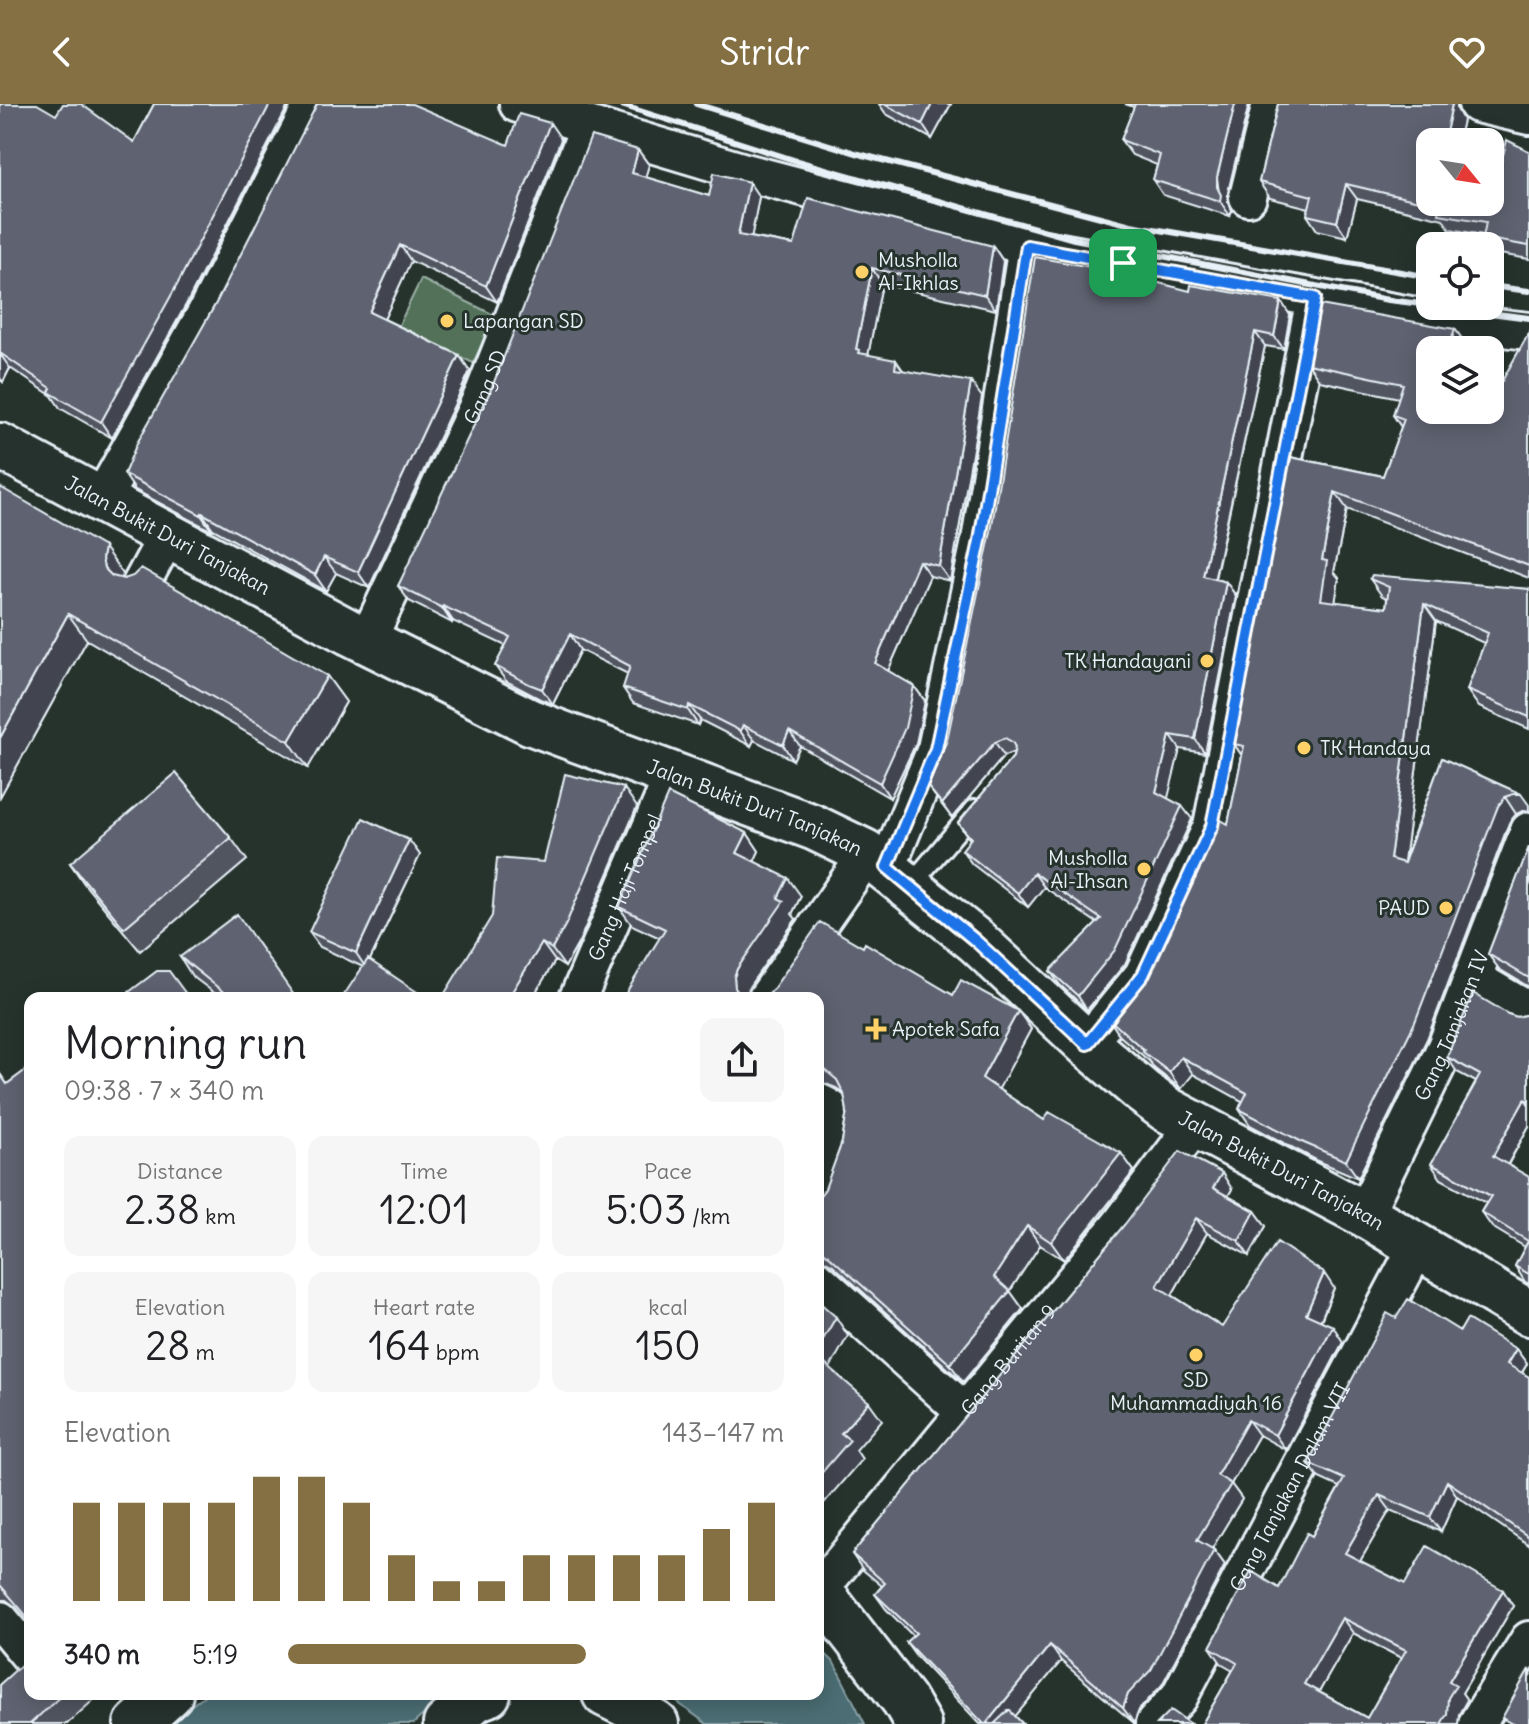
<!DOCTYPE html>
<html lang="en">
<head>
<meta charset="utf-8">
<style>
	:root { --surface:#fff; --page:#f6f6f6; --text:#202124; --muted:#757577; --accent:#847042 }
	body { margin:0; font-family:Delius,sans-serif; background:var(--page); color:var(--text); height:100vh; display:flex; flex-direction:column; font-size:30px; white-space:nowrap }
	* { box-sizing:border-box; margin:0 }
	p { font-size:26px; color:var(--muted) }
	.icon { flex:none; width:44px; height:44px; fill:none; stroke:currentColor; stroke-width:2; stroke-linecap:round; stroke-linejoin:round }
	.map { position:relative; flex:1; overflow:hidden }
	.side { position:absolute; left:24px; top:888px; width:800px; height:708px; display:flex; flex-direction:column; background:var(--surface); border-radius:16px; box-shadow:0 4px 20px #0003 }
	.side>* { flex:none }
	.needle { width:52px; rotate:120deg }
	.fabs { position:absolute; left:1416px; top:24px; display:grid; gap:16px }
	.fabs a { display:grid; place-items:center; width:88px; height:88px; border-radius:16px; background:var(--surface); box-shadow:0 4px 20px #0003; font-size:40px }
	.pin { position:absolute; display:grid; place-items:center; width:68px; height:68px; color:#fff; margin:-34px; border-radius:16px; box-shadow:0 4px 12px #0006 }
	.round { display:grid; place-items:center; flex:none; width:84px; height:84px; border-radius:16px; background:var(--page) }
	.headline { display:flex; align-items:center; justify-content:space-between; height:136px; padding:0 40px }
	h1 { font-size:44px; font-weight:600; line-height:60px }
	.metrics { display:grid; grid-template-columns:repeat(3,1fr); gap:12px; height:136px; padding:8px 40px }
	.metrics div { display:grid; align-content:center; border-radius:16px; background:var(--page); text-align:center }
	.metrics b { font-size:40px; font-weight:600 }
	.metrics small { font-size:22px; font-weight:400 }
	.metrics p { font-size:22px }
	.chart { height:224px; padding:16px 40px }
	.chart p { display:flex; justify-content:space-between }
	.chart svg { width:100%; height:144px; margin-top:8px; stroke:var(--accent); stroke-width:6 }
	ul { padding:0 40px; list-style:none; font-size:26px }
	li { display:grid; grid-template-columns:128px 96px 1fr; align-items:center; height:60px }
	li i { height:20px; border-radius:10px; background:var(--accent) }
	header { display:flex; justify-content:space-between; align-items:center; height:104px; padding:0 40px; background:var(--accent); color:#fff; font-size:36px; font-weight:600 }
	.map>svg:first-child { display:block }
	.green { fill:#527159; stroke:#9db1a8; stroke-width:2 }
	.water { fill:#4c6d73; stroke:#8aa2a8; stroke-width:2 }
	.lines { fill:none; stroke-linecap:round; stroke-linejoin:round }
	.lane-casing { stroke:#e8f1f8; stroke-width:24 }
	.street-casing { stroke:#e8f1f8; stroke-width:42 }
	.secondary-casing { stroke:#e8f1f8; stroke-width:50 }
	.lane { stroke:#26332d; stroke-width:18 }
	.street { stroke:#26332d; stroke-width:36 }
	.secondary { stroke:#26332d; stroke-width:44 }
	.rail { stroke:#e8f1f8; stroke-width:6 }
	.wall { fill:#515561; stroke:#e8f1f8; stroke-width:2; fill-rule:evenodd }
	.shaded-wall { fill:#42454f; stroke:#e8f1f8; stroke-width:2 }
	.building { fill:#5e6371; stroke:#e8f1f8; stroke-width:2; fill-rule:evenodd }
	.route-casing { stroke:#fff; stroke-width:16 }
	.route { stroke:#1a73e8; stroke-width:10 }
	.poi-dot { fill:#ffd166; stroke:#26332d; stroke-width:3 }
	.labels { text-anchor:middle; stroke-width:6; stroke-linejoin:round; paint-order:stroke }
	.poi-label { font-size:20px; fill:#e8f1f8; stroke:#26332d; text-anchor:start }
	.street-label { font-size:20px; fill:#e8f1f8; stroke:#26332d }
</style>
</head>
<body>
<header><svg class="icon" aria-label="back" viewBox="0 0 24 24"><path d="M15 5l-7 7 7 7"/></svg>Stridr<svg class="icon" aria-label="heart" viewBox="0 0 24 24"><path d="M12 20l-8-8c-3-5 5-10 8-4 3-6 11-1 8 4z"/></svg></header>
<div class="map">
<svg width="1529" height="1620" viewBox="0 0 1529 1620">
	<rect width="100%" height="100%" fill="#26332d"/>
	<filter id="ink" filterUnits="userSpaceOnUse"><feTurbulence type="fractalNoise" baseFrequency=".0125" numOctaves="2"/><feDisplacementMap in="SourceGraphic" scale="16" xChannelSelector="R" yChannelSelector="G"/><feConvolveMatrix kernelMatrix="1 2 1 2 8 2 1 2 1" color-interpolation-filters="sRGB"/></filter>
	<g filter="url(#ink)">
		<path class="green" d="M421,175l75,37 -23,47 -75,-36z"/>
		<path class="water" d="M818,1543l15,14 32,63h-158l-41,-30h152z
			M206,1590h240l-33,30h-245z"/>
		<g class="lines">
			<g class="lane-casing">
				<path id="lane" d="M910,782l65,-77"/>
			</g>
			<g class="street-casing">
				<g id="street">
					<path d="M518,0l227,68 282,74 422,76 80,9"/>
					<path d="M1477,0l52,12"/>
					<path d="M1248,93l23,-93"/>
					<path d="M102,395l105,-188 106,-207"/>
					<path d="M141,480l26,-48"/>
					<path id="s1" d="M367,537l117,-248 105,-267"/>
					<path d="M887,763l49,-118 44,-208 47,-295"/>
					<path d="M1473,874l56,33"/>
					<path id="s2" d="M578,894l95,-222"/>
					<path d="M767,894l101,-145"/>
					<path d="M1087,940l56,-69 69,-149 103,-528"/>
					<path d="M818,998c6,3 12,5 16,10 14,19 -9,67 -16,88"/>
					<path id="s3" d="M1364,1110l82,-167 83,-216"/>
					<path d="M818,1176l148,133"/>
					<path id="s4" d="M819,1486l300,-364 75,-100"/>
					<path d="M0,1516l30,36"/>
					<path id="s5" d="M1154,1620l25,-27 239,-452"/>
					<path d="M1477,1620l52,-84"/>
				</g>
			</g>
			<g class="secondary-casing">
				<g id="secondary">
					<path id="s6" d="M0,342l349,186 181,90 283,105 52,25 111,89 111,103 56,48 23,17 198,105 165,99"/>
					<path d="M818,1485l86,111 14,24"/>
					<path d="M605,1590l28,14 23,16"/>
					<path d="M137,1620l33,-30"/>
					<path d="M446,1620l31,-26 11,-4"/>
				</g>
			</g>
			<use href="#lane" class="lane"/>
			<use href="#street" class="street"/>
			<use href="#secondary" class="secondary"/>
			<path class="rail" d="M618,0l179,57 277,78 314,61 42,5
				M696,0l163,50 272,71 299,52
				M1490,182l39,5
				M1435,202l94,12"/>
		</g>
		<path class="wall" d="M0,0l56,11 78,27 20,-38h135l-101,197 -76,137 -52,-30 -8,-12 -42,-28 -7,14 -3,-2z
			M879,0h72l-19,35 -46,-25z
			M1125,0h124l-21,88v10l4,8 -2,6 -67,-21 -10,-15 4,-15 -25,-10 -11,-15 13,-33z
			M1278,0h179v5l6,11 -5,22h-28v60l72,-43 27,-8v108l-35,-6 -11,-15 1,-3 -34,-6 -7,-10 -86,-20 -10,38 -30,-7 -10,-15 2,-7 -39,-10 -11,-16z
			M561,35l-64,163 -86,-41 -27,58 75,36 11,16 -101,217 -33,-15 -10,18 -113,-62 -1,2 -77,-41 -11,-16 91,-169 293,-160z
			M638,46l11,15 -4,12 64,19 50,1 -8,40 43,8 199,1 10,15 -7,49 -114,-26 -14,71 35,16 79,26 -32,184 -20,-5 -42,95 26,15 11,15 -9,42 -26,55 -90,-52 -7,14 -39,-20 -3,6 -51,-26 -2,5 -65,-22 -10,-15 5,-14 -48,-24 -27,54 -13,-5 -34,-18 -11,-15 11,-20 -53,-25 -1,2 -43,-22 -11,-15z
			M1190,187l100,24 -6,34 -19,-3 -50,233 11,3 10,14 -31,157 -25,-4 -13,49 25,21 -67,145 -38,46 -27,-25 -10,-14 47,-48 -53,-36 -16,20 -56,-43 -10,-14 8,-10 -12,-17 55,-66 1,-5 -10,4 -52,62 -24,-31z
			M1455,225l12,17 -37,64 72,-29 27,-48v245l-182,-69 -13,63 5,6 -4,24 51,6 1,-10 -5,-2 -12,-17 159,10v140l-50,-22 -12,-17 17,-47 -48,-22 -32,239 38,-102 79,36 8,11v6l-4,-1 -9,4 -7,9 -82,216 -69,139 -42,-18 -66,-35 -11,-16 3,-8 -49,-27 -12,15 -26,-20 -6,-8 -29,-25 -11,-17 41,-52 78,-143 14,-68 -8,-12 56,-287 93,19 18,-49 -8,-12 6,-17 -79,-17 -12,-17z
			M0,383l123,87 -1,4 205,98 19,26 -38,66 -221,-128 -87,157z
			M637,703l-58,135 -14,25 -10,-6 -23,37 12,-136z
			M747,729l12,18 -5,10 47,35 -9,18 4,5 -47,68 -3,8 -86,-57 -28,-13 -13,-18z
			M231,734l16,22 -107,91 -55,-66 -15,-22z
			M409,736l11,15 -50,105 -7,7 -43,-20 -11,-15z
			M1529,743v140l-30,-18 -11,-15z
			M863,843l90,48 65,16 13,18 -33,60 46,31 77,33 13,18 -70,89 -24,-15 -30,46 13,18 -60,73 -131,-118 -9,-4h-5v-62l7,-9 17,-47 5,-31 -3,-18 -8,-5 -18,-7v-83z
			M180,853l116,41h-75l-29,-22z
			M1508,910l9,3 12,-3v112l-21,39 21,12v107l-4,-2 -10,-16 10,-19 -33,-20 -11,-15 5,-9 -45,-24 -10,-15 45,-82 -19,-10 -10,-15z
			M30,963v556l-14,-16 -10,-7h-6v-526l7,10z
			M1232,1085l-4,7 27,15 11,15 -17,30 -42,-23 -35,62 50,32 112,-39 -13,33 22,21 -57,108 -27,-15 -28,49 11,15 -30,49 2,2 11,15 -63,120 -23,25 -5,13 -73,-62 -46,55 8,8h-43l-63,-67 -11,-15 7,-6 -27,-27 -11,-15 7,-8 -19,-16 -11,-16 273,-330z
			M1396,1214l64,13 56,18 11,15 -5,9 7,4v168l-72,-49 -16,36 -51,-22 -30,51 45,23 108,22 -51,87 5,7 -8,14 -1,10h-256l31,-54 -12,-7 -11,-16 69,-59 33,-52 27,-49 -20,-9 -11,-15zM1353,1529l48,25 -34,60 -48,-26z
			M30,1590h70l-33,30h-67z"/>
		<path class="shaded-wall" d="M270,0h19l-101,197 -76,137 -11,-16z
			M932,0h19l-19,35 -10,-15z
			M1235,0h14l-21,88v10l4,8 -2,6 -10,-15 -3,-24z
			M1452,0h5v5l6,11 -5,22h-14z
			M550,19l11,16 -64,163 -11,-16z
			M638,46l11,15 -7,23 -10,-15z
			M749,78l10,15 -10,53 -11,-15z
			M1346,80l11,15 -10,38 -10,-15z
			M400,141l11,16 -31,67 -11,-16z
			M993,142l10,15 -7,49 -11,-15z
			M872,164l10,16 -15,77 -11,-12z
			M1281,197l9,14 -6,34 -10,-13z
			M1455,225l12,17 -2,4h-17z
			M1255,228l10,14 -53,244 -9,-14z
			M0,250l10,14 -7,14 -3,-4z
			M459,251l11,16 -101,217 -11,-16z
			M896,256l11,16 -12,-7z
			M971,278l11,15 -32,184 -11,-15z
			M1335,388l12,17 -13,63 5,6 -6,39 -12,-17 1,-40z
			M202,409l11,16 -1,2 -11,-16z
			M104,443l19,27 -3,11 -16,-17 -2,-9z
			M324,453l12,16 -10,18 -11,-16z
			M919,457l11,15 -45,102 -10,-15z
			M1226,478l10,14 -31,157 -10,-14z
			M1424,500l12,17 -34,255 -12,-17z
			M443,502l10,15 -1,2 -10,-15z
			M68,510l19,26 -87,157v-59z
			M570,530l10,16 -27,54 -11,-15z
			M327,572l19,26 -38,66 -19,-27z
			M914,582l11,15 -9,42 -26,55 -10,-15z
			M689,601l11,15 -2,5 -10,-15z
			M743,621l11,15 -3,6 -11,-15z
			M789,627l11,15 -7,14 -10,-15z
			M1170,631l10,14 -14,57 -10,-14z
			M995,638l9,14 -52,62 -10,-14z
			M624,684l13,19 -58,135 -14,25 -13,-18z
			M1505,693l11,17 -7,9 -82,216 -69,139 -12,-17 152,-355z
			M1182,702l10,13 -67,145 -38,46 -9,-14z
			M747,729l12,18 -9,20 -13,-18z
			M409,736l11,15 -54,113 -10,-15z
			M1034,769l10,14 -16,20 -10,-14z
			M788,774l13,18 -9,18 4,5 -47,68 -2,11h-5l-7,-10 -1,-11 3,-8 41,-71z
			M542,839l13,18 -23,37h-24z
			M1018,907l13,18 -36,67 -13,-18z
			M1181,953l12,17 -12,15 -12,-17z
			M1525,995l4,6v21l-25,45 -11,-15z
			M1121,1049l13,18 -70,89 -13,-18z
			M1222,1069l10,16 -8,14 -11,-15z
			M1255,1107l11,15 -17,30 -10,-15z
			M1196,1114l11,15 -39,69 -11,-16z
			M1027,1122l13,19 -32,49 2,-3 13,18 -60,73 -13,-18 44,-87z
			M1324,1169l10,15 -17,41 -11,-15z
			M836,1213l12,19 -21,37 -9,-13v-12z
			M1333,1222l10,16 -57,108 -11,-15z
			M1516,1245l11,15 -9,15 -11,-15z
			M869,1298l13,18 -26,30 6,9 -44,51v-33l23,-44z
			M1248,1316l11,15 -28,49 11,15 -34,56 -11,-15 20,-65z
			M1447,1377l10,15 -16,36 -11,-15z
			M1379,1391l11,15 -34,58 -11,-15z
			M1214,1446l11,15 -63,120 -23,25 -5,13 -11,-15 5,-14z
			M1503,1486l10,16 -51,87 5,7 -8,14 -1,10h-17l8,-43z
			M1342,1514l11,15 -38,66 -11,-15z
			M1050,1541l11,16 -52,63h-23z"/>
		<path class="building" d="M0,0h37l19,11 7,-11h18l53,38 20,-38h116l-93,181 -76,137 -52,-30 2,-4 -51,-35z
			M317,0h95l96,41 11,-31 31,9 -64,163 -86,-41 -31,67 90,43 -101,217 -34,-15 -9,18 -113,-62 -1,2 -77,-41 13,-31 78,-138z
			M884,0h48l-10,20z
			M1135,0h100l-18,73v10l4,8 -1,6 -67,-21 7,-25 -39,-15z
			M1278,0h174l-8,38h-14v60h60v-45l12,2 5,-19 22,11v95l-46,-8 3,-16 -47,-8 1,-8 -94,-22 -9,38 -30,-7 5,-19 -53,-14z
			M591,32l47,14 -6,23 77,23 5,-23 35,9 -11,53 56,10 14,-47 185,48 -8,49 -113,-27 -16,81 4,1 -1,3 37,7 -1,9 76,13 -32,184 -20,-5 -44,102 39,23 -9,42 -25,55 -91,-52 -6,14 -40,-20 -3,6 -51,-26 -1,5 -65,-22 7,-22 -60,-32 -28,55 -13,-5 -34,-18 15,-29 -67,-31 -1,2 -44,-22 94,-199z
			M1035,153l73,13 82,21 1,-6 90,16 -7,35 -19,-4 -52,244 23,6 -31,157 -25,-4 -14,57 26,14 -67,144 -37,46 -28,-25 51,-52 -67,-46 -16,20 -56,-43 9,-12 -13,-15 55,-66 2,-10 -3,-5 -7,-4 -10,4 -53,62 -14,-17 19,-47 44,-209z
			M1320,201l135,24 -7,21h-18v60h60v-33l12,4 27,-48v233l-194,-74 -13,68 5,1 -6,39 65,8 3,-21 -19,-8 2,-4 157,14v128l-62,-27 21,-57 -64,-29 -34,255 14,4 38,-105 79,36h-8l-8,3 -7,9 -83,216 -69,139 -42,-18 -65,-34 8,-16 -66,-36 -12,15 -26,-20 1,-2 -35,-31 41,-52 69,-148 9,5 16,-78 -10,-2 56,-287 93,19 21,-57 -11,-4 10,-31 -95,-20z
			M0,383l104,60 -2,12 2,9 8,8 12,3 9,-3 8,-8 186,108 -38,65 -221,-127 -68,124z
			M176,669l55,65 -107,90 -54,-65z
			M565,670l59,14 -58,136 -14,25 -10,-6 -34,55h-66l50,-82 5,-58 47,4z
			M668,690l79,39 -10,20 51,25 -10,20 6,3 -47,68 -3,8 1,11 7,9 4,1h-123l42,-69 -46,-22z
			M363,714l46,22 -53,113 -47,-21z
			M1529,743v131l-41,-24z
			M237,810l59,84h-65l-51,-41z
			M820,818l43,25 2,-4 88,52 8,-15 57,31 -36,67 62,42 5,-8 72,41 -70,89 -24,-16 -33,51 16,14 -60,73 -132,-118v-48l7,-9 17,-47 5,-31 -3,-17 -7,-14 -13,-11 -6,-1v-70h-54l7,-6z
			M368,855l58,39h-84z
			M157,867h12l20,27h-68z
			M1473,889l35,21 9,3 12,-3v87l-4,-2 -32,57 36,21v97l-14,-8 13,-25 -47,-29 10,-16 -60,-32 49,-89 -33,-18z
			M30,963v553l-30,-35v-511l7,10z
			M1180,1047l42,22 -9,15 42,23 -16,30 -43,-23 -39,68 65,41 55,-85 47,31 -18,41 27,12 -58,109 -27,-15 -31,55 14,9 -34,56 17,10 -63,120 -23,24 -5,14 -73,-63 -64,79h-2l-78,-82 10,-9 -41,-39 10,-11 -33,-29 273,-330z
			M1408,1195l52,32 7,-12 49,30 -9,15 22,13v160l-82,-56 -17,36 -51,-22 -34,58 60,31 22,-38 76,44 -54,91 7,4 -8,13 -1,16 -6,10h-239l35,-61 -27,-16 41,-76 28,17 28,-55 5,3 32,-57 -36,-16 79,-150 9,5zM1342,1514l64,32 -39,68 -63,-34z
			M818,1197l18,16 -18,31z
			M818,1254l51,44 -28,31 9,7 -32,37z
			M30,1553v37h33l-33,30h-30v-40z
			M1529,1565v55h-16l-11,-6z
			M1009,1606l14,14h-29z
			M1171,1606l20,14h-34z"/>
	</g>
	<g class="lines" filter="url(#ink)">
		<g class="route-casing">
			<path id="route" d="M1027,142l288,52 -103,528 -69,149 -56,69 -111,-103 -89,-74 49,-118 44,-208z"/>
		</g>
		<use href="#route" class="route"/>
	</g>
	<g class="poi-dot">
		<circle cx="862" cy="168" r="8"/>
		<circle cx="447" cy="217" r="8"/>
		<circle cx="1207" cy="557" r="8"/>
		<circle cx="1304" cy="644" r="8"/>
		<circle cx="1144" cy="765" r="8"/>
		<circle cx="1446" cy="804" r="8"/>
		<path d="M872 913h8v8h8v8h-8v8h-8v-8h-8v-8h8z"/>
		<circle cx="1196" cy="1251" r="8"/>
	</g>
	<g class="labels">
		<g class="poi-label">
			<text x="878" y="163">Musholla<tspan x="878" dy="23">Al-Ikhlas</tspan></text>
			<text x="463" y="224">Lapangan SD</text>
			<text x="1191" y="564" text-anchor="end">TK Handayani</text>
			<text x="1320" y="651">TK Handaya</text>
			<text x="1128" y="761" text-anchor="end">Musholla<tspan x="1128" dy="23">Al-Ihsan</tspan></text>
			<text x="1430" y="811" text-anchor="end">PAUD</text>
			<text x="892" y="932">Apotek Safa</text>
			<text x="1196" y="1283" text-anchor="middle">SD<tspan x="1196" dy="23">Muhammadiyah 16</tspan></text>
		</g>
		<g class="street-label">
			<text dy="7" stroke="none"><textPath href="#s1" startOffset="280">Gang SD</textPath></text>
			<text dy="7" stroke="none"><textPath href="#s6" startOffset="190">Jalan Bukit Duri Tanjakan</textPath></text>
			<text dy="7" stroke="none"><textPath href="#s6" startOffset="838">Jalan Bukit Duri Tanjakan</textPath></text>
			<text dy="7" stroke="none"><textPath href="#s2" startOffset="120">Gang Haji Tompel</textPath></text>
			<text dy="7" stroke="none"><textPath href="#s3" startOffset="208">Gang Tanjakan IV</textPath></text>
			<text dy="7" stroke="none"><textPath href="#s6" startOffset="1484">Jalan Bukit Duri Tanjakan</textPath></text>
			<text dy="7" stroke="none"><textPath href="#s4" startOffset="298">Gang Buritan 9</textPath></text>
			<text dy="7" stroke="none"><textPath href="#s5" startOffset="274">Gang Tanjakan Dalam VII</textPath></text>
		</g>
	</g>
</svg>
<div class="fabs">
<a><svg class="needle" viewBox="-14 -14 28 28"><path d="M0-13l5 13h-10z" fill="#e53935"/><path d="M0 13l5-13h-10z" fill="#757577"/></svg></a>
<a><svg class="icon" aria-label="locate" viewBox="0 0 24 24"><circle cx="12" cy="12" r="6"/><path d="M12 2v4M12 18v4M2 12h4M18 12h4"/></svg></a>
<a><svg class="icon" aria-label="layers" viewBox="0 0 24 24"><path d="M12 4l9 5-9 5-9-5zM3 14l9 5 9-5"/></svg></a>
</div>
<div class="pin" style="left:1123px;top:159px;background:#1e9e55"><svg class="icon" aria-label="arrive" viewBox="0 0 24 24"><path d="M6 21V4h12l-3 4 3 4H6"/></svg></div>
<section class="side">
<div class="headline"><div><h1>Morning run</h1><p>09:38 · 7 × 340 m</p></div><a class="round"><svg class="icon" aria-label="share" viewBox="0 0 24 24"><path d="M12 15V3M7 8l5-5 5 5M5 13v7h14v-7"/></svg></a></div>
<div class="metrics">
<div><p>Distance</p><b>2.38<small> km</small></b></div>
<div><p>Time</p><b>12:01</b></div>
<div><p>Pace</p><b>5:03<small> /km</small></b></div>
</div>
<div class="metrics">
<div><p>Elevation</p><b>28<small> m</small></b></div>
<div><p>Heart rate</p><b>164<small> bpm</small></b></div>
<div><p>kcal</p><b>150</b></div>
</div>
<div class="chart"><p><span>Elevation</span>143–147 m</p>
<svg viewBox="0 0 160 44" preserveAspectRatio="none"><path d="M5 44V14M15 44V14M25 44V14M35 44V14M45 44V6M55 44V6M65 44V14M75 44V30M85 44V38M95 44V38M105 44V30M115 44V30M125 44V30M135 44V30M145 44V22M155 44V14"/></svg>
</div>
<ul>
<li><b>340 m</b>5:19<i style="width:60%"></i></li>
</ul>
</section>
</div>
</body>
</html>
